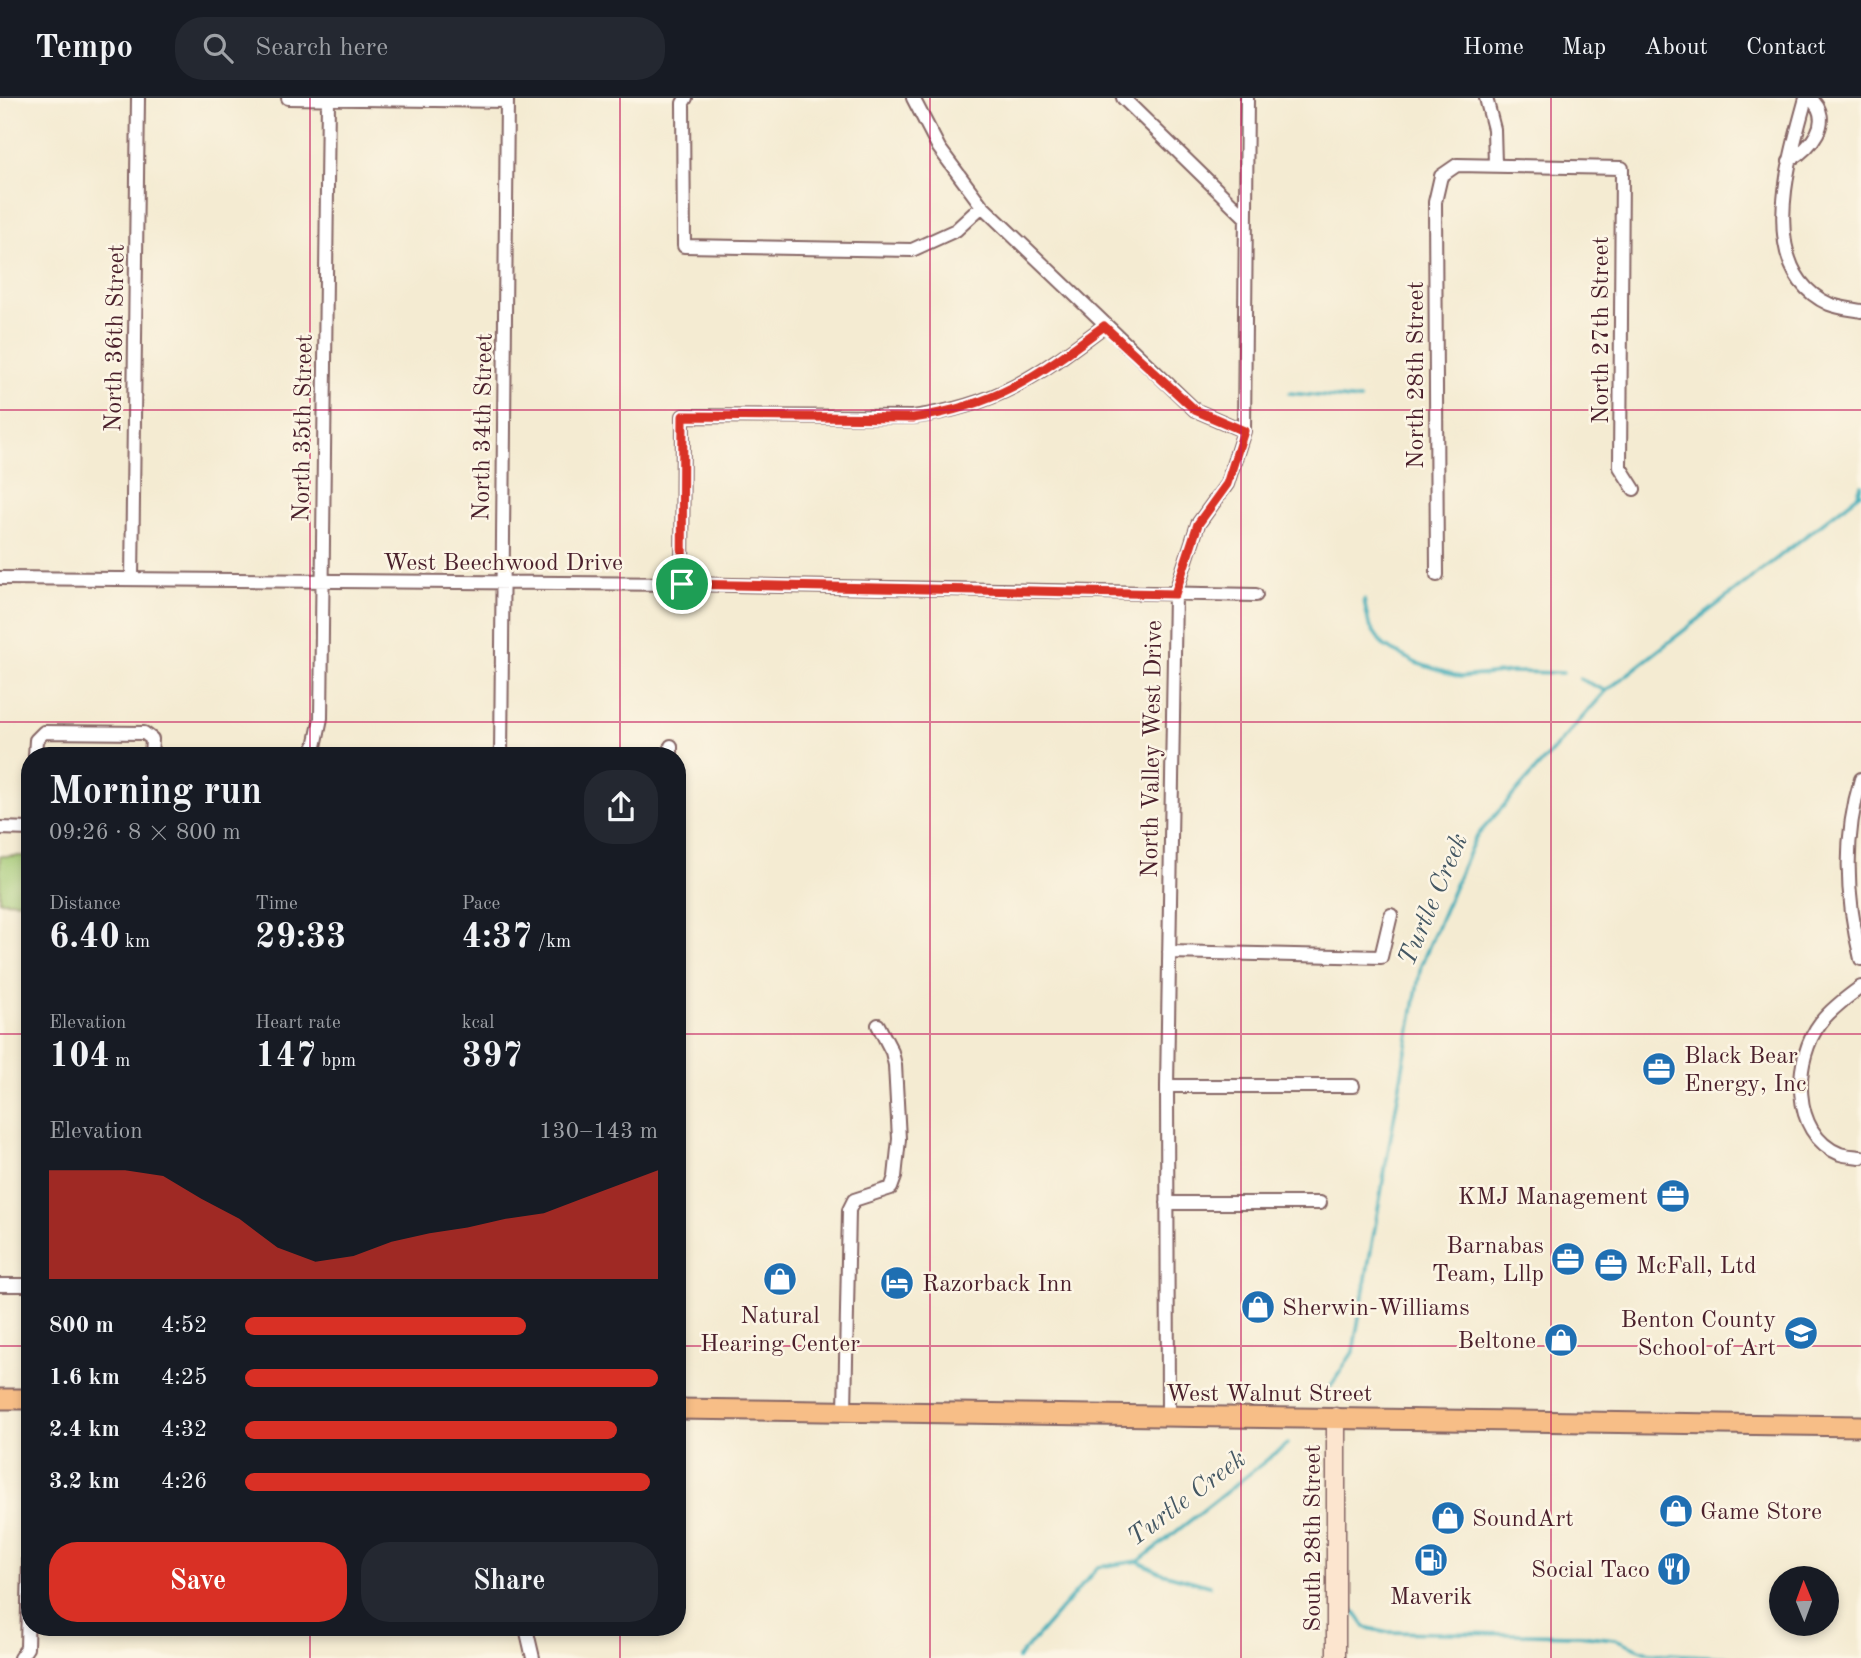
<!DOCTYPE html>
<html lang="en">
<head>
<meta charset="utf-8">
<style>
	:root { --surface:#171b24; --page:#242831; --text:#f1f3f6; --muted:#9ea1a6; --line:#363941; --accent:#d93025 }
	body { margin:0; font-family:"Old Standard TT",serif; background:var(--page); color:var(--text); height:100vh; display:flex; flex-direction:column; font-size:26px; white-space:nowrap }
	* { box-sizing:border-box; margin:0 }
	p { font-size:23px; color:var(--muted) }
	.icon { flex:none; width:38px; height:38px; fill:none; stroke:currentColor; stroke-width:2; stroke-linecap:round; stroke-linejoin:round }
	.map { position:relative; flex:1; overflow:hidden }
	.panel { position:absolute; left:21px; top:649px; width:665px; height:889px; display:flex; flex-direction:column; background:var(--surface); border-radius:28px; box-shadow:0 4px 10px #0003 }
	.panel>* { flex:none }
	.needle { width:46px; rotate:359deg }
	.buttons { position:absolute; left:1769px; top:1468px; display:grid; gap:14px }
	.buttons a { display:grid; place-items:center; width:70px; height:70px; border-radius:50%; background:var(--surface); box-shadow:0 4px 10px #0003; font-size:35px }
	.pin { position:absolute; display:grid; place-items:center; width:60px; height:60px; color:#fff; margin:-30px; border:4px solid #fff; border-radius:50%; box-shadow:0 2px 7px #0007 }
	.round { display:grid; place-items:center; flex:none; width:74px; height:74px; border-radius:28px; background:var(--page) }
	.head { display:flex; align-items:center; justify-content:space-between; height:119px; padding:0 28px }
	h1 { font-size:38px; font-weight:700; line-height:52px }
	.stats { display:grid; grid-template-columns:repeat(3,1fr); gap:10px; height:119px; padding:7px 28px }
	.stats div { display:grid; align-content:center }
	.stats b { font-size:35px; font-weight:700 }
	.stats small { font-size:19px; font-weight:400 }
	.stats p { font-size:19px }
	.chart { height:196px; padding:14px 28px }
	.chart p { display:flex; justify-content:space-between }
	.chart svg { width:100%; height:126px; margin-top:7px; fill:var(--accent); opacity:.7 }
	.action { display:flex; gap:14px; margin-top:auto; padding:14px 28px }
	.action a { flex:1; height:80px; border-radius:28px; background:var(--accent); color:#fff; font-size:28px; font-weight:700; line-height:80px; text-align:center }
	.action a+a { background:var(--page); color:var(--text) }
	ul { padding:0 28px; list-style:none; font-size:23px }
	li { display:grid; grid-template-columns:112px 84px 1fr; align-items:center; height:52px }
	li i { height:18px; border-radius:9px; background:var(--accent) }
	header { display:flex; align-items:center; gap:42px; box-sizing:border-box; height:98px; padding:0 35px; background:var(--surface); border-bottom:2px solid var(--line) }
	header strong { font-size:33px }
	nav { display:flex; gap:38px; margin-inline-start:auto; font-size:24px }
	.search { width:490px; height:63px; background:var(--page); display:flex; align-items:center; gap:18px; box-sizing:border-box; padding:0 24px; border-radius:28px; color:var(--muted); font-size:26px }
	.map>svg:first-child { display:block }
	.green { fill:#a1c873; stroke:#76744f; stroke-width:2 }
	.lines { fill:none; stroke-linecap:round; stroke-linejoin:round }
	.stream { stroke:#3cacb8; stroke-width:3.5 }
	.street-casing { stroke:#866665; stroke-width:16 }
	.secondary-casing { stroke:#866665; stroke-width:21 }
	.primary-casing { stroke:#866665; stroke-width:23 }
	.street { stroke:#fff; stroke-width:12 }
	.secondary { stroke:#fce5cf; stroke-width:18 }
	.primary { stroke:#f7be87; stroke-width:19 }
	.route-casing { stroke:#fff; stroke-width:14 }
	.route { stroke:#d93025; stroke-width:9 }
	.grid { fill:none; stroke:#c2185b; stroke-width:2; stroke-opacity:0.55 }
	.labels { text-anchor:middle; stroke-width:5; stroke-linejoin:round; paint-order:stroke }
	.street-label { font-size:24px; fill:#4a1f2b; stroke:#fcf5e5 }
	.poi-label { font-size:24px; fill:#4a1f2b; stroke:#fcf5e5; text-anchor:start }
	.water-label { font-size:26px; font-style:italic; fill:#445763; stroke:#fcf5e5 }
</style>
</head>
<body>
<header>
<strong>Tempo</strong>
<div class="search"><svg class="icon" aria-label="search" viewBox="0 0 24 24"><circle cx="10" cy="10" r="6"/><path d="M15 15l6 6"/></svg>Search here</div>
<nav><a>Home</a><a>Map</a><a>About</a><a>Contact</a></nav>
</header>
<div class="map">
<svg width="1861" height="1560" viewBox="0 0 1861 1560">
	<rect width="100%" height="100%" fill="#fcf5e5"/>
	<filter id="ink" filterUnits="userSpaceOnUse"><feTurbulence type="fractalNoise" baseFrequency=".0143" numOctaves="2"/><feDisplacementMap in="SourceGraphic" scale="14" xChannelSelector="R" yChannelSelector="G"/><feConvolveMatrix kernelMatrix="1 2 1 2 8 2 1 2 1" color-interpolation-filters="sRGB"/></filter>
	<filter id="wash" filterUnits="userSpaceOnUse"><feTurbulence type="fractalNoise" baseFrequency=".00686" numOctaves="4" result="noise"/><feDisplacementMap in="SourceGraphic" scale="28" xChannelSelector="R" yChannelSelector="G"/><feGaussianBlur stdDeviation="1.57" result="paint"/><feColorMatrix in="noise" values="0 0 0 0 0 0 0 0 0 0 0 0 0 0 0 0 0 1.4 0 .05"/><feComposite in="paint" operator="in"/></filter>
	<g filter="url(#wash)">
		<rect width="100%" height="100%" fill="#f4ebd2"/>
		<path class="green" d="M0,758h30v46l-30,-1z"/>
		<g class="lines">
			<path class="stream" d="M1289,295l71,7
				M1857,398l4,-11
				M1364,502l5,25 14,20 33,18 44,14 51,-5 52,1
				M1580,581l26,12
				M1325,1297l28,-43 68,-387 54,-127 131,-147 255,-198
				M1139,1464l23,11 48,13
				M1350,1508l15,21 18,5 196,3 36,4 35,14 91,5
				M1018,1560l80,-91 41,-6 148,-117"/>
		</g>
	</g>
	<g filter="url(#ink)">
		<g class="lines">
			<g class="street-casing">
				<path id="street" d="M288,0l219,3
					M686,0l-3,5 1,143 228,4 44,-20 26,-24
					M913,0l26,50 43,58 213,204 49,21
					M1123,0l122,119
					M1486,0l8,31 1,35
					M1806,0c-16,59 -52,172 23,206 10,4 22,5 32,7
					M1789,63c21,-13 47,-40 21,-63
					M1437,477l-2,-373 6,-26 16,-11 165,3 -2,299 14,22
					M0,480l682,6 574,11
					M132,481l6,-481
					M682,486l1,-168 230,1c86,-12 124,-41 191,-91
					M671,648v10
					M35,658l1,-16 8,-8 100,1 8,6 -1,17
					M313,658l8,-38 7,-619
					M501,658l6,-658
					M1861,681c-18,59 -15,120 0,180
					M0,730l30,1
					M1169,854l212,5 10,-42
					M1861,889c-14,10 -29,21 -40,35 -28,36 -31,112 19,132 6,2 14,2 21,3
					M1167,988h186
					M1167,1105h153
					M0,1187h30
					M845,1313l4,-201 5,-10 37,-12 4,-11 4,-38 -4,-74 -3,-13 -14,-27
					M1168,1319l-1,-331 8,-492 23,-70 29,-40 17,-53 3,-333
					M526,1530l7,30
					M20,1560l7,-10 3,-125"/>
			</g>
			<g class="secondary-casing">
				<path id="secondary" d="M1336,1560v-241"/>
			</g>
			<g class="primary-casing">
				<path id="primary" d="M0,1301h30
					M677,1311l1184,17"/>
			</g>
			<use href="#street" class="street"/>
			<use href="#secondary" class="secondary"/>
			<use href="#primary" class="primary"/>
		</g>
	</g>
	<g class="lines" filter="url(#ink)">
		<g class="route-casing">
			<path id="route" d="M1104,228l91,84 49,21 -17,53 -29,40 -23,70 -493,-10 1,-168 230,2c86,-13 124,-42 191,-92z"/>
		</g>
		<use href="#route" class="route"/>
	</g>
	<path class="grid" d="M310,0v658M620,0v658M930,0v1560M1241,0v1560M1551,0v1560M0,312h1861M0,624h1861M0,936h30M677,936h1184M0,1248h30M677,1248h1184M310,1530v30M620,1530v30"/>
	<defs>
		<g id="office-disc" transform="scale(1.75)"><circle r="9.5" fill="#1f6fb2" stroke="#fcf5e5"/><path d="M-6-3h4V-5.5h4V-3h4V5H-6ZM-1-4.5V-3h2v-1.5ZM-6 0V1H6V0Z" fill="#fff"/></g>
		<g id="shop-disc" transform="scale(1.75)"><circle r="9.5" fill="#1f6fb2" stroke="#fcf5e5"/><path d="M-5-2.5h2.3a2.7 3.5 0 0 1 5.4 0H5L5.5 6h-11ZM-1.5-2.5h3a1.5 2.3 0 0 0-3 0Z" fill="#fff"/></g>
		<g id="hotel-disc" transform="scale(1.75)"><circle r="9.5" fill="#1f6fb2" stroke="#fcf5e5"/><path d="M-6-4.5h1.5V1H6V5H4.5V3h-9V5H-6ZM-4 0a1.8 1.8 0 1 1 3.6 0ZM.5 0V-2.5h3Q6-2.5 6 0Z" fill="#fff"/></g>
		<g id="school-disc" transform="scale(1.75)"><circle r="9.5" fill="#1f6fb2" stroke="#fcf5e5"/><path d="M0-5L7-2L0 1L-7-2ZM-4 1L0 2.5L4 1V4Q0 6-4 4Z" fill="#fff"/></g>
		<g id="fuel-disc" transform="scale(1.75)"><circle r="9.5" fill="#1f6fb2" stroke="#fcf5e5"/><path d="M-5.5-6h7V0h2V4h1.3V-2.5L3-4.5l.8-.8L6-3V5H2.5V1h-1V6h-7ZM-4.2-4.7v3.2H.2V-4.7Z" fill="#fff"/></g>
		<g id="restaurant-disc" transform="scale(1.75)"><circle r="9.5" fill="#1f6fb2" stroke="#fcf5e5"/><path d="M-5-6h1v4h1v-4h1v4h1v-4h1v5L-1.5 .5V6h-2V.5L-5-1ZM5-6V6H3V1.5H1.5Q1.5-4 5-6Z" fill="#fff"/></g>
	</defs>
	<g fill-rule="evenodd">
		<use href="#office-disc" x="1659" y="971"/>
		<use href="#office-disc" x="1673" y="1098"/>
		<use href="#office-disc" x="1568" y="1161"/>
		<use href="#office-disc" x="1611" y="1167"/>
		<use href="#shop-disc" x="780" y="1181"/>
		<use href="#hotel-disc" x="897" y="1185"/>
		<use href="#shop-disc" x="1258" y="1209"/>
		<use href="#school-disc" x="1801" y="1235"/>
		<use href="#shop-disc" x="1561" y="1242"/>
		<use href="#shop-disc" x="1676" y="1413"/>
		<use href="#shop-disc" x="1448" y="1420"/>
		<use href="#fuel-disc" x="1431" y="1462"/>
		<use href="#restaurant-disc" x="1674" y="1471"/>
	</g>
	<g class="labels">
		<g class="street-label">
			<text transform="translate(1600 232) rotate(-90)" y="8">North 27th Street</text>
			<text transform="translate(114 240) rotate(-89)" y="8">North 36th Street</text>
			<text transform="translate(1415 277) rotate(-90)" y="8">North 28th Street</text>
			<text transform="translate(482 329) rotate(-89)" y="8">North 34th Street</text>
			<text transform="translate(302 330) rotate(-89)" y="8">North 35th Street</text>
			<text x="503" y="472">West Beechwood Drive</text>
			<text transform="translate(1151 651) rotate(-89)" y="8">North Valley West Drive</text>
			<text x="1269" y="1303">West Walnut Street</text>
			<text transform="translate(1312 1440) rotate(-90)" y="8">South 28th Street</text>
		</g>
		<g class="poi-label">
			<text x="1684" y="965">Black Bear<tspan x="1684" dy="28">Energy, Inc</tspan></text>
			<text x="1648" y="1106" text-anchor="end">KMJ Management</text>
			<text x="1544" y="1155" text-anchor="end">Barnabas<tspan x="1544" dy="28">Team, Lllp</tspan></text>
			<text x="1636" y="1175">McFall, Ltd</text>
			<text x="922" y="1193">Razorback Inn</text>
			<text x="1282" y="1217">Sherwin-Williams</text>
			<text x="780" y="1225" text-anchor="middle">Natural<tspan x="780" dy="28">Hearing Center</tspan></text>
			<text x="1776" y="1229" text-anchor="end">Benton County<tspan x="1776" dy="28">School of Art</tspan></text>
			<text x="1536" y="1250" text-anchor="end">Beltone</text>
			<text x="1700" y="1421">Game Store</text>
			<text x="1472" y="1428">SoundArt</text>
			<text x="1650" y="1479" text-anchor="end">Social Taco</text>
			<text x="1431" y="1506" text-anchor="middle">Maverik</text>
		</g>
		<g class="water-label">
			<text transform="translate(1432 801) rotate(-67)" y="9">Turtle Creek</text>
			<text transform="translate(1186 1399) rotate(-37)" y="9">Turtle Creek</text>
		</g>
	</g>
</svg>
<div class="buttons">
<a><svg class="needle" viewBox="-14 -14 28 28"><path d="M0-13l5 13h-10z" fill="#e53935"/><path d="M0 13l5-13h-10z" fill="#9ea1a6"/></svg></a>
</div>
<div class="pin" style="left:682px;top:486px;background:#1e9e55"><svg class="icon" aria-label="arrive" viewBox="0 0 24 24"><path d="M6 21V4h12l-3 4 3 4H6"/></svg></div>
<section class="panel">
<div class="head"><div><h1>Morning run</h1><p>09:26 · 8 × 800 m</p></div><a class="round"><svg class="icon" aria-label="share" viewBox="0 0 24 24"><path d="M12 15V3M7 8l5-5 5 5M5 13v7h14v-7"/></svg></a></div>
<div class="stats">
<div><p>Distance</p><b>6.40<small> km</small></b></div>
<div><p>Time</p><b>29:33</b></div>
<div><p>Pace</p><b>4:37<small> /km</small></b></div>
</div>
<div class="stats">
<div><p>Elevation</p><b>104<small> m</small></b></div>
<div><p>Heart rate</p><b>147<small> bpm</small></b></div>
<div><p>kcal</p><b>397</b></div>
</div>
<div class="chart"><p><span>Elevation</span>130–143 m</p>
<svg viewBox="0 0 160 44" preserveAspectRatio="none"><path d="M0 44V6L10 6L20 6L30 8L40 16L50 23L60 33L70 38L80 36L90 31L100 28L110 26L120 23L130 21L140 16L150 11L160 6V44z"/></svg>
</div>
<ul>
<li><b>800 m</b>4:52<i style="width:68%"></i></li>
<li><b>1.6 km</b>4:25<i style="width:100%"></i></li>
<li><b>2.4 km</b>4:32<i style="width:90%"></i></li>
<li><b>3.2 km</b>4:26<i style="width:98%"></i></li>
</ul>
<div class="action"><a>Save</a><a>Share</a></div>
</section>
</div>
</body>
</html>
